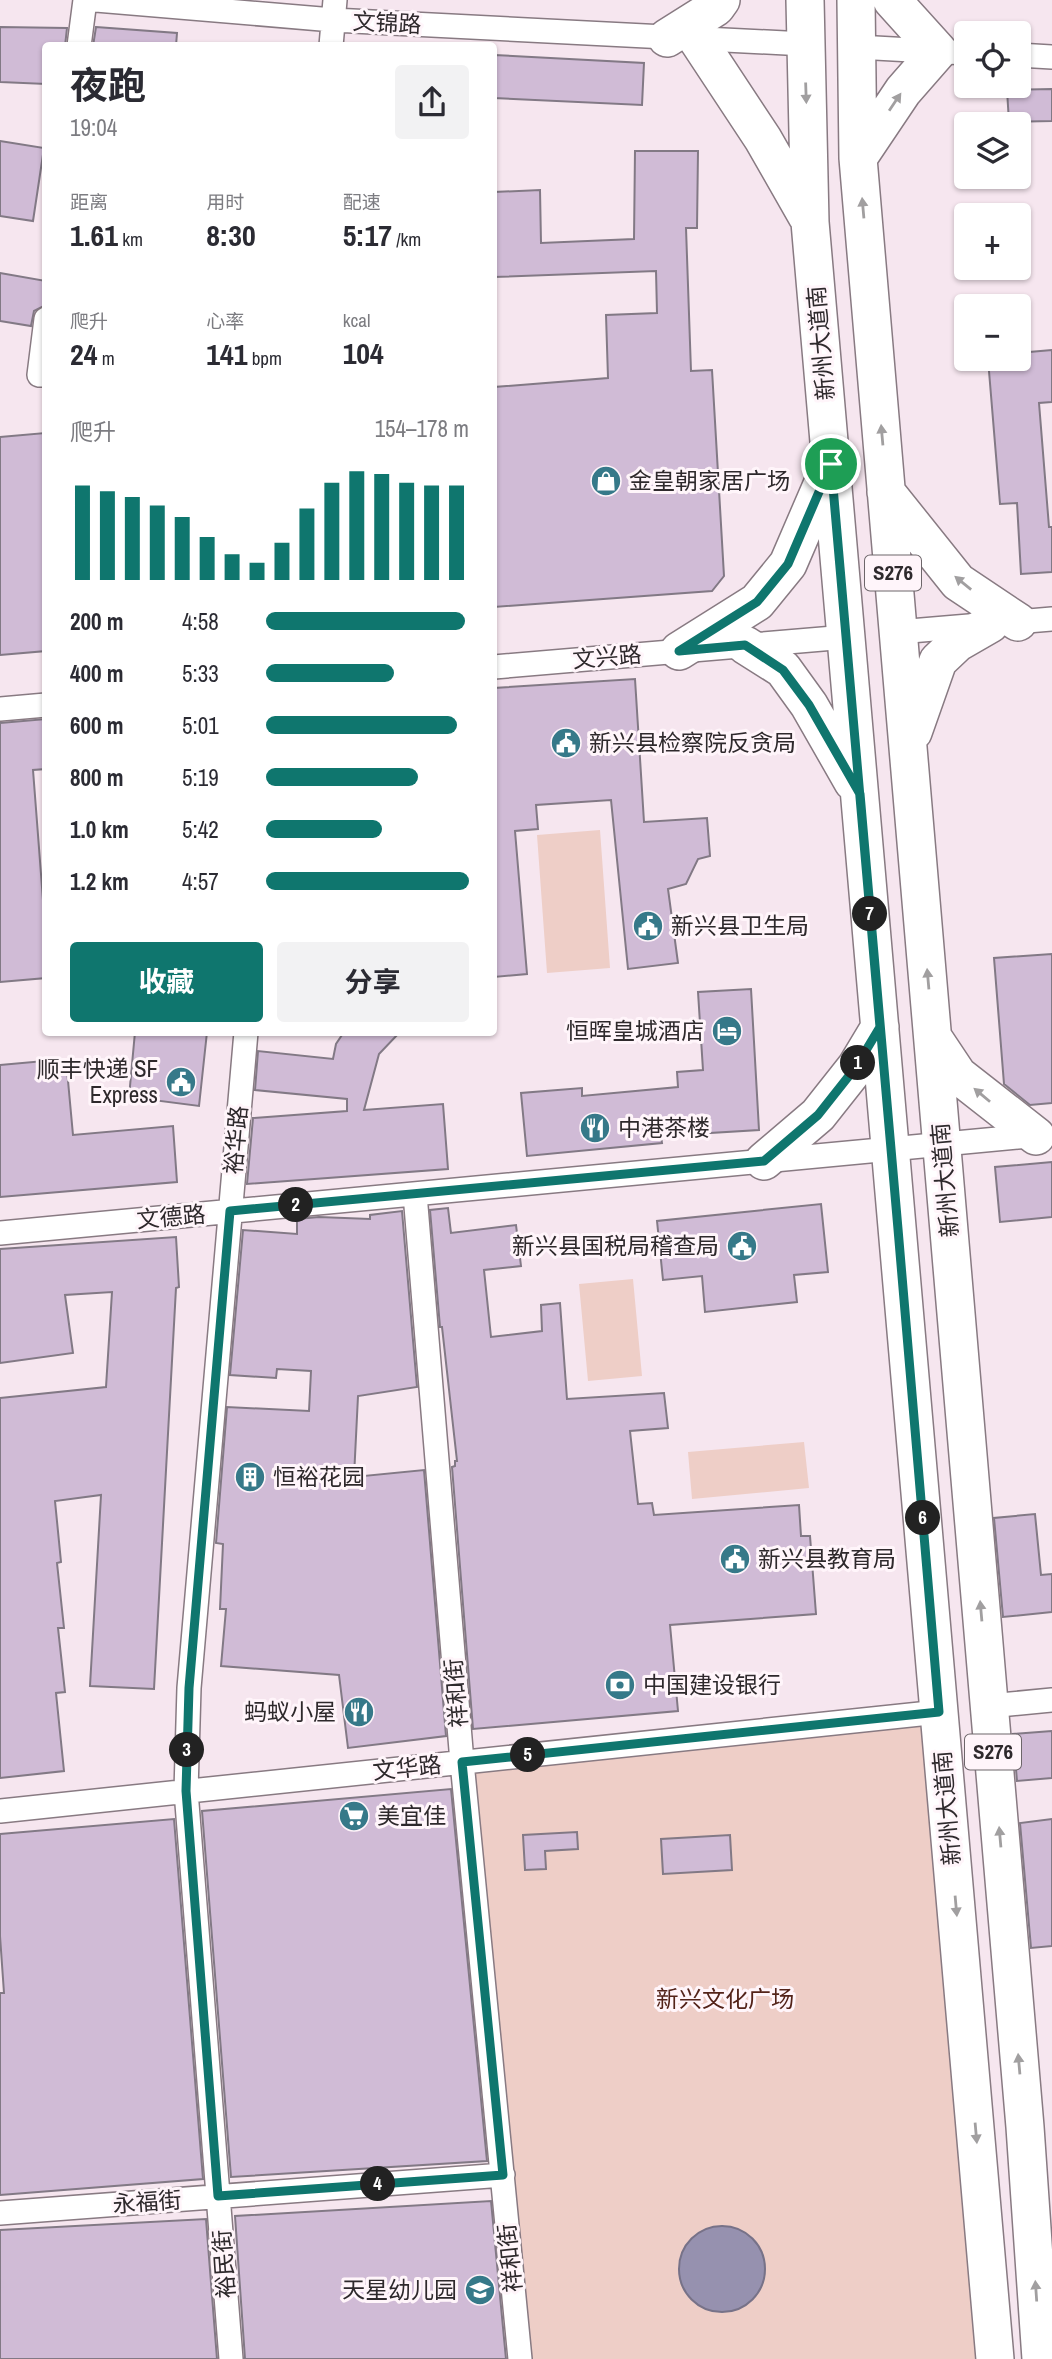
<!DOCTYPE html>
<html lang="zh">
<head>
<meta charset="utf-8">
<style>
	:root { --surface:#fff; --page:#f2f2f3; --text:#2b2b33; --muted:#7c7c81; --accent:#0f766e }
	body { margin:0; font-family:"Archivo Narrow","Noto Sans SC",sans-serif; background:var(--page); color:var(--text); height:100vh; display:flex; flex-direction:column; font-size:26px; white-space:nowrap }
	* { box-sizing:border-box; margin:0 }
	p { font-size:23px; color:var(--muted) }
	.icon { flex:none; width:38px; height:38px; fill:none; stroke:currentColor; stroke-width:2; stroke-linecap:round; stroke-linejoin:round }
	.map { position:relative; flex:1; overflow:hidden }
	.sheet { position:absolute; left:42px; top:42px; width:455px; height:994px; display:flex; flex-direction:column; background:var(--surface); border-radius:7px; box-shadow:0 2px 5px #0004 }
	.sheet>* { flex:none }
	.controls { position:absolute; left:954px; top:21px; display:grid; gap:14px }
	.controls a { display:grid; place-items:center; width:77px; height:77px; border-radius:7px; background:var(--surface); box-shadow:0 2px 5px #0004; font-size:35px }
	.pin { position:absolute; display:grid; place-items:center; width:60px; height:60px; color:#fff; margin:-30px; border:4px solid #fff; border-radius:50%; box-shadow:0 2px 7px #0007 }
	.km { position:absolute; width:35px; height:35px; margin:-18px; border-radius:50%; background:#222; color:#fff; font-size:19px; line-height:35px; text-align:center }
	.round { display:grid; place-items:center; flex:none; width:74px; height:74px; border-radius:7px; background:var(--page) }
	.summary { display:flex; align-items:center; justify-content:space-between; height:119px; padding:0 28px }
	h1 { font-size:38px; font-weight:700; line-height:52px }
	.metrics { display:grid; grid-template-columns:repeat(3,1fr); gap:10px; height:119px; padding:7px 28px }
	.metrics div { display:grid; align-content:center }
	.metrics b { font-size:30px; font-weight:700 }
	.metrics small { font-size:19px; font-weight:400 }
	.metrics p { font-size:19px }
	.chart { height:196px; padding:14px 28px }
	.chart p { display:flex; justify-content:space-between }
	.chart svg { width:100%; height:126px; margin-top:7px; stroke:var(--accent); stroke-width:6 }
	.button { display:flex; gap:14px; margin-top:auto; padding:14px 28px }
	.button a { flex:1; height:80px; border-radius:7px; background:var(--accent); color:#fff; font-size:28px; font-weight:700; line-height:80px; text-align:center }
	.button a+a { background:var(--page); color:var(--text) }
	ul { padding:0 28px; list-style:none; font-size:23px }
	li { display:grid; grid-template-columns:112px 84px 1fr; align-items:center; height:52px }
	li i { height:18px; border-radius:9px; background:var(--accent) }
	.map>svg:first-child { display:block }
	.green { fill:#eecec7 }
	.water { fill:#9691af; stroke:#777288; stroke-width:2 }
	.building { fill:#d0bbd6; stroke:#827985; stroke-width:2 }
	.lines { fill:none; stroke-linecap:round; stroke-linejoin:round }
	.street-casing { stroke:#887a82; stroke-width:26 }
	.primary-casing { stroke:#887a82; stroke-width:40 }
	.street { stroke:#fff; stroke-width:23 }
	.primary { stroke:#fff; stroke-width:37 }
	.oneway { fill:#a19fa0 }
	.route-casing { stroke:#fff; stroke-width:14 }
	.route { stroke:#0f766e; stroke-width:9 }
	.labels { text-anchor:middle; stroke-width:6; stroke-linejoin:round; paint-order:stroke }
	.shield { fill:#fff5fa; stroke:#6d666a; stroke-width:2 }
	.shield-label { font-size:21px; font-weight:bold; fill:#2e292c }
	.street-label { font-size:23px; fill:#2e292c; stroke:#fff5fa }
	.poi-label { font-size:23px; fill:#2e292c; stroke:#fff5fa; text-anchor:start }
	.park-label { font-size:23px; fill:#532319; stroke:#fff5fa }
</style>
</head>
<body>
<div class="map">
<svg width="1052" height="2359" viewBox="0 0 1052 2359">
	<rect width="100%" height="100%" fill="#f6e6ef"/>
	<path class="green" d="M600,830l10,138 -63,5 -10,-138z
		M633,1279l9,97 -54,5 -9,-97z
		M804,1442l5,46 -117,11 -4,-47z
		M939,1712l56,647h-475l-58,-597z"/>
	<path class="water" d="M679 2269a43 43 0 1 1 86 0a43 43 0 1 1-86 0Z"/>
	<path class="building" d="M0,27l67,1 -2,18h-19v38l-46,-2z
		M96,27l81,6 -1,13h-83z
		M494,55l150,8 -2,42 -148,-7z
		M1052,89v32l-43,1 -2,-32z
		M0,141l44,7 -11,73 -33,-5z
		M635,151h63l-1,77h-11l5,143 21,-1 12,206 -12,15 -218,16v-220l114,-9 -2,-63 51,-2 -1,-42 -162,6v-85l46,-2 1,53 93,-4z
		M0,273l46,8v24l-12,6 -3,15 -31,-5z
		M1052,350v52l-13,1 10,124h3v45l-31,2 -4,-71 -17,1 -12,-145h30v-6z
		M45,433l1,218 -46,4v-218z
		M635,679l9,143 63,-4 3,38 -12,3 -12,25 -18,5 10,74 -50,6 -17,-169 -75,5 2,24 -23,2 12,143 -33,3v-289z
		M46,719v50l-13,1 13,169v39l-46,4v-259z
		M1052,954v149l-22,2 -26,-21 -10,-126z
		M751,989l8,141 -98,6 1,7 -135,13 -6,-63 61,-5v8l96,-9 -1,-15 26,-2 -5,-78z
		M135,1032h72l-8,74 -70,-9z
		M344,1032h56l-21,22 -15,56 79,-6 5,65 -201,15 6,-66 94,-7v-12l-92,-9 3,-39 75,8 3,-15z
		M66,1059l7,76 100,-9 4,56 -177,15v-132z
		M1052,1162v55l-52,5 -5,-55z
		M821,1204l7,68 -34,3 3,27 -92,10 -3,-36 -39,4 -6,-59z
		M448,1208l3,25 65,-8 5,41 -37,4 7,67 51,-6 -1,-26 19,-2 7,96 97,-6 4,35 -38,3 8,73 14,-1 2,12 145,-10 2,31h9l6,78 -146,11 8,86 -205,18 -21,-262 3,-1v-5h2l-15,-134h-2l-10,-117z
		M402,1211l15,176 -59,9 -4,81 70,-7 22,266 -98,12 -9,-73 -118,-9 5,-57h-6l3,-65 -7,-1 11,-136 82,4 2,-40 -34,-2 -1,9 -46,-3 13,-145 54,4v-15l22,-2 51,2v-4z
		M176,1237l3,50 -3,1 -22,401 -64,-3 11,-191 -46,6 6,61 -4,1 7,65h-6l7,64 -9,1 8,78 -64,7v-380l106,-11 6,-95 -47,3 8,58 -73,10v-114z
		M1035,1514l6,61 11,-1v38l-49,5 -9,-99z
		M1052,1731v47l-35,3 -4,-47z
		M451,1789l36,372 -256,16 -29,-366z
		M174,1819l29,360 -203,16v-202h4l-4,-57v-102z
		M1052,1819v127l-21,2 -11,-125z
		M577,1832l1,17 -33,2 1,18 -21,1 -2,-35z
		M730,1835l2,35 -69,4 -2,-35z
		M491,2201l15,158h-261l-10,-143z
		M206,2219l11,140h-217v-129z"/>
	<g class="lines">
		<g class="street-casing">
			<path id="street" d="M96,0l237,20 472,24
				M79,46l6,-46
				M331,46l4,-46
				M857,47l109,6
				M1018,55l34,2
				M46,319l-7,56h7
				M898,632l154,-13
				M494,667l352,-30
				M0,709l46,-4
				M415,1194l47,568 58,597
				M0,1233l1039,-98
				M989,1706l63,-6
				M0,1811l939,-99
				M0,2213l503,-38
				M231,2359l-45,-568 3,-103 57,-656"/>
		</g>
		<g class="primary-casing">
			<path id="primary" d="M805,0l5,222 185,2137
				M856,0l2,158 167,1969 16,232
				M667,38l49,-31 5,-7
				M697,39l66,100 44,77
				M858,158l45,-67 35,-40 -46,-51
				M886,492l72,90 60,40
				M745,645l38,24 26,36 44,77
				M679,651l78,-49 31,-38 41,-95
				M913,732l25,-71 19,-18 33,-19
				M934,1039l24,36 78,61
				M764,1161l54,-46 38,-48 24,-40"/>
		</g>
		<use href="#street" class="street"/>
		<use href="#primary" class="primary"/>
	</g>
	<defs><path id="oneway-solid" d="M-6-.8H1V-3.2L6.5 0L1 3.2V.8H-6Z" transform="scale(1.75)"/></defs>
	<g class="oneway">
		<use href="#oneway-solid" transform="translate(806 93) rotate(88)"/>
		<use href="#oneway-solid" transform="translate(895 102) rotate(-56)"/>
		<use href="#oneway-solid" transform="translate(863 208) rotate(-95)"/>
		<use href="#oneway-solid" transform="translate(882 435) rotate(-95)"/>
		<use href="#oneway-solid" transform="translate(963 583) rotate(-141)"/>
		<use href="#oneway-solid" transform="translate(928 979) rotate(-95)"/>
		<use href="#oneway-solid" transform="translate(982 1095) rotate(-140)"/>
		<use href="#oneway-solid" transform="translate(981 1611) rotate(-95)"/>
		<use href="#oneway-solid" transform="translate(1000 1837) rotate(-95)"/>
		<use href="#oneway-solid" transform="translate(956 1906) rotate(85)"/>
		<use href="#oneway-solid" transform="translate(1019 2064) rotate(-95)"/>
		<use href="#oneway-solid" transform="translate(976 2133) rotate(85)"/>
		<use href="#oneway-solid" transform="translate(1036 2291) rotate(-94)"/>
	</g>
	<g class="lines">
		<g class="route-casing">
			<path id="route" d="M831,464l49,563 -24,40 -38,48 -54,46 -534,50 -41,477 -3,103 32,405 285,-21 -41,-413 477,-50 -41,-483 -38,-435 -51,-89 -26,-35 -38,-25 -66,6 78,-49 31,-38 43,-100"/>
		</g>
		<use href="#route" class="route"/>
	</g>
	<defs>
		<g id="shop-disc" transform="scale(1.575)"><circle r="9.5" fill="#367989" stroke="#fff5fa"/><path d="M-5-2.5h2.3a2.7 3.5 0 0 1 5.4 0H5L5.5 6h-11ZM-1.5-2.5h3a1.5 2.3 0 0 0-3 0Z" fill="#fff"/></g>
		<g id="civic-disc" transform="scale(1.575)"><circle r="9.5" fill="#367989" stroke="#fff5fa"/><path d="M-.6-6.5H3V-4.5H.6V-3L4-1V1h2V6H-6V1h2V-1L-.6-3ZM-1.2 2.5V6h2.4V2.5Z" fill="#fff"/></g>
		<g id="hotel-disc" transform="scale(1.575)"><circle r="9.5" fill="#367989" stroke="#fff5fa"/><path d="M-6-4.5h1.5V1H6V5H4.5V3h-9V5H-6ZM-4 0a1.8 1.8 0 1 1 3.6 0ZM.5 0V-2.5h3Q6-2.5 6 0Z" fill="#fff"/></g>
		<g id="restaurant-disc" transform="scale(1.575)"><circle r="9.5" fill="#367989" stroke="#fff5fa"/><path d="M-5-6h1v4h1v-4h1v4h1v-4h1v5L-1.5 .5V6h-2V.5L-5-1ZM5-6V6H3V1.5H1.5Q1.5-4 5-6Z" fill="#fff"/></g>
		<g id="building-disc" transform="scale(1.575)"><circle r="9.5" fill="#367989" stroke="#fff5fa"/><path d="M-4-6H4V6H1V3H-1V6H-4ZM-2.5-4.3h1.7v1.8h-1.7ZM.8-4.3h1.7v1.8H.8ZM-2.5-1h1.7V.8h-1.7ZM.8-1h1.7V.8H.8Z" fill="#fff"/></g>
		<g id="bank-disc" transform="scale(1.575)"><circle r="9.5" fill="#367989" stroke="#fff5fa"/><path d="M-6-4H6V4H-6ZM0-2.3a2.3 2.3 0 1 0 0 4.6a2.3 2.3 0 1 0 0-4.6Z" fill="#fff"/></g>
		<g id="supermarket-disc" transform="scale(1.575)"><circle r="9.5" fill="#367989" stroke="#fff5fa"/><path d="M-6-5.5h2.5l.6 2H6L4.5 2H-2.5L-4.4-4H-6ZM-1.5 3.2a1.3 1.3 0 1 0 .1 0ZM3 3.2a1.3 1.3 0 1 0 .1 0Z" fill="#fff"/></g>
		<g id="school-disc" transform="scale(1.575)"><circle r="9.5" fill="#367989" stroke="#fff5fa"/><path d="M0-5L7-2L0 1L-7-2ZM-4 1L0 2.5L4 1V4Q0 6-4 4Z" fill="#fff"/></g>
	</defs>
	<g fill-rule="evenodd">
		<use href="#shop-disc" x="606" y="481"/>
		<use href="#civic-disc" x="566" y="743"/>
		<use href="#civic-disc" x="648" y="926"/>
		<use href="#hotel-disc" x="727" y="1031"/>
		<use href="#civic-disc" x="181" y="1082"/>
		<use href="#restaurant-disc" x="595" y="1128"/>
		<use href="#civic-disc" x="742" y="1246"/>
		<use href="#building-disc" x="250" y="1477"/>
		<use href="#civic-disc" x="735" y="1559"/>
		<use href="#bank-disc" x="620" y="1685"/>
		<use href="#restaurant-disc" x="359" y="1712"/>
		<use href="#supermarket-disc" x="354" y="1816"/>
		<use href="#school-disc" x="480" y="2290"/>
	</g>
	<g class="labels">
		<g class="shield">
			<rect x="865" y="555.5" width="56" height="35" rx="5"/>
			<rect x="965" y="1734.5" width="56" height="35" rx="5"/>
		</g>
		<g class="shield-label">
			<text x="893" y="580">S276</text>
			<text x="993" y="1759">S276</text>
		</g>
		<g class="street-label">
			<text transform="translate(387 23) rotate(3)" y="8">文锦路</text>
			<text transform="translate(821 343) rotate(-95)" y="8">新州大道南</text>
			<text transform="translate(607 657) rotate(-5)" y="8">文兴路</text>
			<text transform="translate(236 1140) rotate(-85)" y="8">裕华路</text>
			<text transform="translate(945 1180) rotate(-95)" y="8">新州大道南</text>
			<text transform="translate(171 1217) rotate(-5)" y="8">文德路</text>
			<text transform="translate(456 1693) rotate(-95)" y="8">祥和街</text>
			<text transform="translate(407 1768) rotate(-6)" y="8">文华路</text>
			<text transform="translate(947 1808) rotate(-95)" y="8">新州大道南</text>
			<text transform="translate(147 2202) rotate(-4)" y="8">永福街</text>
			<text transform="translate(510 2258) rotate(-96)" y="8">祥和街</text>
			<text transform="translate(224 2264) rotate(-94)" y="8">裕民街</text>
		</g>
		<g class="poi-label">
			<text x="629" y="489">金皇朝家居广场</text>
			<text x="589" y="751">新兴县检察院反贪局</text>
			<text x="671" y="934">新兴县卫生局</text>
			<text x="704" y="1039" text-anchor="end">恒晖皇城酒店</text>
			<text x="158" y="1077" text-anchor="end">顺丰快递 SF<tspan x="158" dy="26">Express</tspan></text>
			<text x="618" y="1136">中港茶楼</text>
			<text x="719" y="1254" text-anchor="end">新兴县国税局稽查局</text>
			<text x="273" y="1485">恒裕花园</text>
			<text x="758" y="1567">新兴县教育局</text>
			<text x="643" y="1693">中国建设银行</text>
			<text x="336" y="1720" text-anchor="end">蚂蚁小屋</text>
			<text x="377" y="1824">美宜佳</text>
			<text x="457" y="2298" text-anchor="end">天星幼儿园</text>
		</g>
		<g class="park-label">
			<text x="725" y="2007">新兴文化广场</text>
		</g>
	</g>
</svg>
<div class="controls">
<a><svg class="icon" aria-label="locate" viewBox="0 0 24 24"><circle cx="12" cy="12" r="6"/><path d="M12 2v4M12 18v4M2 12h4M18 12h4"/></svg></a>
<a><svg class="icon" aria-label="layers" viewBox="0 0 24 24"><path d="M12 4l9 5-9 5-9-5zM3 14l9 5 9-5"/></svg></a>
<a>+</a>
<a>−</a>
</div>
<div class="pin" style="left:831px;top:464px;background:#1e9e55"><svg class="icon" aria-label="arrive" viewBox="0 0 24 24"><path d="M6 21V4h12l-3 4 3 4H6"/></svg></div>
<b class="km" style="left:858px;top:1063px">1</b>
<b class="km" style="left:296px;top:1205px">2</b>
<b class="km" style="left:187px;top:1750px">3</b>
<b class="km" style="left:378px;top:2184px">4</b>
<b class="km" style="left:528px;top:1755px">5</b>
<b class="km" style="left:923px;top:1518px">6</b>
<b class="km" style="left:870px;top:914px">7</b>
<section class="sheet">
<div class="summary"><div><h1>夜跑</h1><p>19:04</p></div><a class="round"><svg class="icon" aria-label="share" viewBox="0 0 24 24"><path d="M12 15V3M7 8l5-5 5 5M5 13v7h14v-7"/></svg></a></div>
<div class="metrics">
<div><p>距离</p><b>1.61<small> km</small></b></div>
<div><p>用时</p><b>8:30</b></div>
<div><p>配速</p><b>5:17<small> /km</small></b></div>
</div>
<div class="metrics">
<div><p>爬升</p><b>24<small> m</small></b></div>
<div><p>心率</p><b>141<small> bpm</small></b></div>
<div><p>kcal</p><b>104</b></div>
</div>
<div class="chart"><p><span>爬升</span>154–178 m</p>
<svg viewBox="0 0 160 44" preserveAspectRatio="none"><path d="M5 44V11M15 44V13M25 44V15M35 44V18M45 44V22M55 44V29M65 44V35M75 44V38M85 44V31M95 44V19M105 44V10M115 44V6M125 44V7M135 44V10M145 44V11M155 44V11"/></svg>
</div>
<ul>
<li><b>200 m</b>4:58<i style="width:98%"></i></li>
<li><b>400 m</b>5:33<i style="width:63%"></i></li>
<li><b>600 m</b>5:01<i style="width:94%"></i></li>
<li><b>800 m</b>5:19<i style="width:75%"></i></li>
<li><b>1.0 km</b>5:42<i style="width:57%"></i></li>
<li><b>1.2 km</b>4:57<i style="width:100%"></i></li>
</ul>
<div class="button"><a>收藏</a><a>分享</a></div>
</section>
</div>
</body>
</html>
